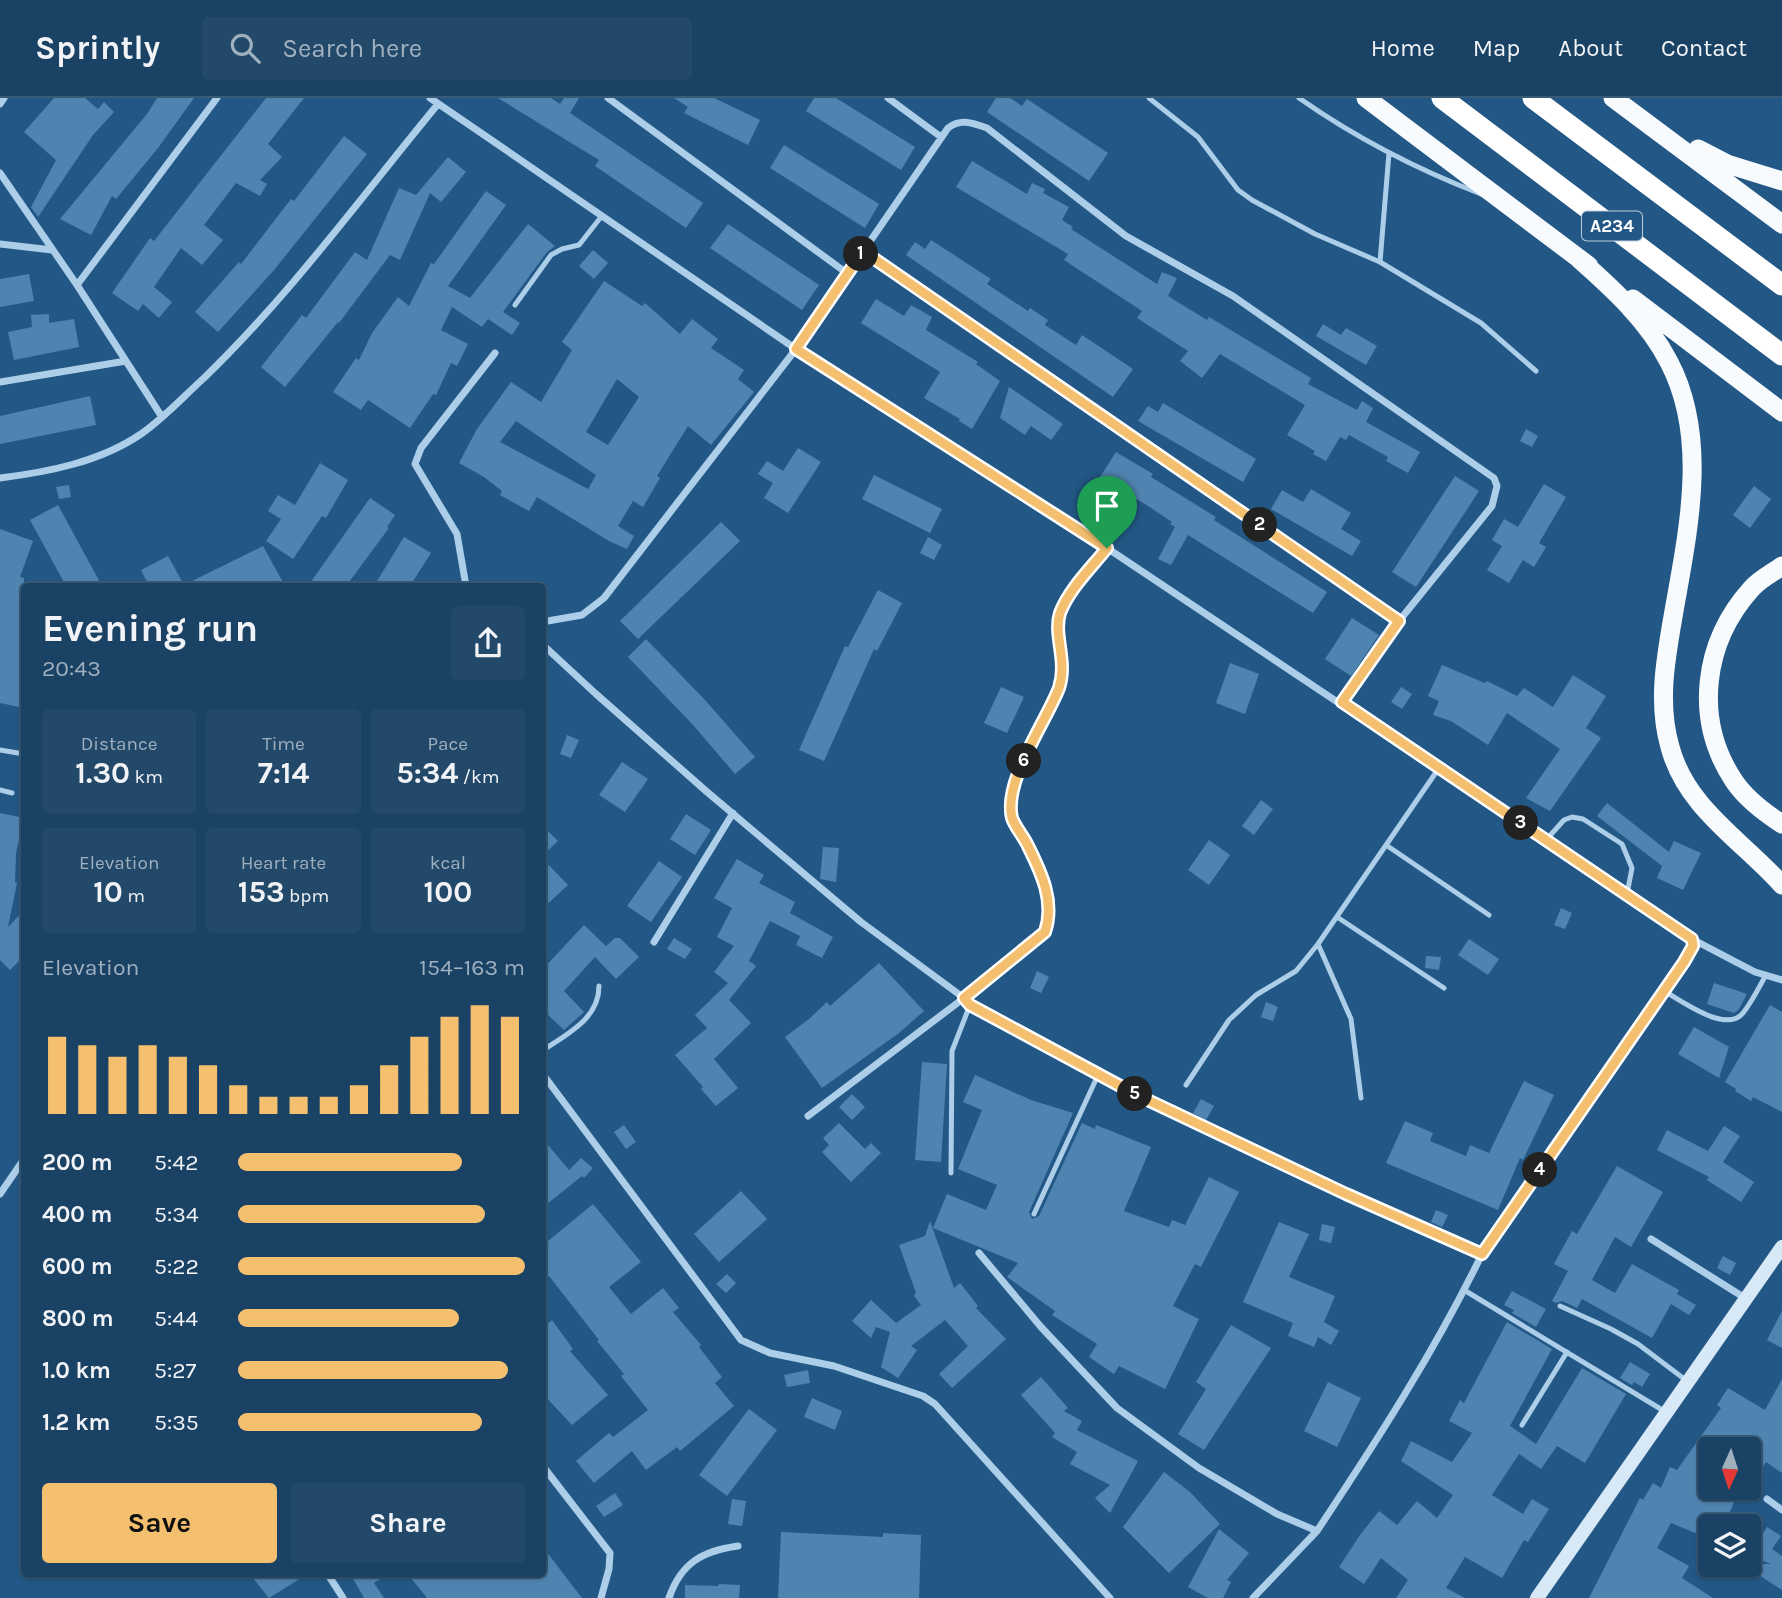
<!DOCTYPE html>
<html lang="en">
<head>
<meta charset="utf-8">
<style>
	:root { --surface:#1a4264; --page:#23496a; --text:#f1f3f6; --muted:#9fb0bf; --line:#385b78; --accent:#f4c06f }
	body { margin:0; font-family:Karla,sans-serif; background:var(--page); color:var(--text); height:100vh; display:flex; flex-direction:column; font-size:26px; white-space:nowrap }
	* { box-sizing:border-box; margin:0 }
	p { font-size:23px; color:var(--muted) }
	.icon { flex:none; width:38px; height:38px; fill:none; stroke:currentColor; stroke-width:2; stroke-linecap:round; stroke-linejoin:round }
	.map { position:relative; flex:1; overflow:hidden }
	.side { position:absolute; left:21px; top:485px; width:525px; height:994px; display:flex; flex-direction:column; background:var(--surface); border-radius:7px; box-shadow:0 2px 5px #0004,0 0 0 2px var(--line) }
	.side>* { flex:none }
	.needle { width:46px; rotate:183deg }
	.buttons { position:absolute; left:1698px; top:1339px; display:grid; gap:14px }
	.buttons a { display:grid; place-items:center; width:63px; height:63px; border-radius:7px; background:var(--surface); box-shadow:0 2px 5px #0004,0 0 0 2px var(--line); font-size:35px }
	.pin { position:absolute; display:grid; place-items:center; width:60px; height:60px; color:#fff; margin:-72px -30px; border-radius:50% 50% 50% 0; rotate:-45deg; box-shadow:0 0 7px #0007 }
	.pin .icon { rotate:45deg }
	.km { position:absolute; width:35px; height:35px; margin:-18px; border-radius:50%; background:#222; color:#fff; font-size:19px; line-height:35px; text-align:center }
	.round { display:grid; place-items:center; flex:none; width:74px; height:74px; border-radius:7px; background:var(--page) }
	.overview { display:flex; align-items:center; justify-content:space-between; height:119px; padding:0 21px }
	h1 { font-size:38px; font-weight:700; line-height:52px }
	.figures { display:grid; grid-template-columns:repeat(3,1fr); gap:10px; height:119px; padding:7px 21px }
	.figures div { display:grid; align-content:center; border-radius:7px; background:var(--page); text-align:center }
	.figures b { font-size:30px; font-weight:700 }
	.figures small { font-size:19px; font-weight:400 }
	.figures p { font-size:19px }
	.chart { height:196px; padding:14px 21px }
	.chart p { display:flex; justify-content:space-between }
	.chart svg { width:100%; height:126px; margin-top:7px; stroke:var(--accent); stroke-width:6 }
	.button { display:flex; gap:14px; margin-top:auto; padding:14px 21px }
	.button a { flex:1; height:80px; border-radius:7px; background:var(--accent); color:#111; font-size:28px; font-weight:700; line-height:80px; text-align:center }
	.button a+a { background:var(--page); color:var(--text) }
	ul { padding:0 21px; list-style:none; font-size:23px }
	li { display:grid; grid-template-columns:112px 84px 1fr; align-items:center; height:52px }
	li i { height:18px; border-radius:9px; background:var(--accent) }
	header { display:flex; align-items:center; gap:42px; box-sizing:border-box; height:98px; padding:0 35px; background:var(--surface); border-bottom:2px solid var(--line) }
	header strong { font-size:33px }
	nav { display:flex; gap:38px; margin-inline-start:auto; font-size:24px }
	.search { width:490px; height:63px; background:var(--page); display:flex; align-items:center; gap:18px; box-sizing:border-box; padding:0 24px; border-radius:7px; color:var(--muted); font-size:26px }
	.map>svg:first-child { display:block }
	.building { fill:#5084b0; fill-rule:evenodd }
	.lines { fill:none; stroke-linecap:round; stroke-linejoin:round }
	.service { stroke:#adcee9; stroke-width:5 }
	.minor { stroke:#adcee9; stroke-width:7 }
	.secondary { stroke:#d7e8f7; stroke-width:14 }
	.trunk { stroke:#f8fbfe; stroke-width:19 }
	.motorway { stroke:#fff; stroke-width:21 }
	.route-casing { stroke:#fff; stroke-width:14 }
	.route { stroke:#f4c06f; stroke-width:9 }
	.labels { text-anchor:middle; stroke-width:6; stroke-linejoin:round; paint-order:stroke }
	.shield { fill:#235886; stroke:#bdcddb; stroke-width:2 }
	.shield-label { font-size:18px; font-weight:bold; fill:#fff }
</style>
</head>
<body>
<header>
<strong>Sprintly</strong>
<div class="search"><svg class="icon" aria-label="search" viewBox="0 0 24 24"><circle cx="10" cy="10" r="6"/><path d="M15 15l6 6"/></svg>Search here</div>
<nav><a>Home</a><a>Map</a><a>About</a><a>Contact</a></nav>
</header>
<div class="map">
<svg width="1782" height="1500" viewBox="0 0 1782 1500">
	<rect width="100%" height="100%" fill="#235886"/>
	<path class="building" d="M54,0h31l13,11 6,-7 10,10 -21,23 -55,82 -7,-10 25,-47 -32,-28z
		M157,0h37l-36,50 -42,51 -4,-3 -21,39 -31,-16 87,-105z
		M266,0h38l-36,46 14,13 -22,23 7,4 -7,12 -24,-13 -32,42 19,15 -21,25 -21,-17 -27,39 18,15 -13,16 -16,-14 -5,7 -26,-18 38,-55 4,3z
		M498,0h53l9,6 4,-6h15l-9,15 133,90 -17,25 -91,-62 4,-6z
		M674,0h40l46,22 -12,25 -64,-32 4,-6z
		M814,0h22l79,49 -14,23 -95,-59z
		M996,0h14l12,8 5,-7 81,54 -19,28 -102,-69z
		M344,38l23,18 -93,116 -56,62 -23,-20 44,-50 2,2 50,-65 3,2z
		M784,47l95,59 -14,24 -95,-60z
		M448,59l18,15 -25,30 -11,-9 -30,67 -10,-5 -51,68 -1,-1 -53,65 -24,-20 41,-52 4,3 49,-66 12,8 32,-72 17,7z
		M972,63l55,33 5,-11 13,6 -2,4 26,14 -7,13 11,7 -2,2 86,55 5,-12 15,6 -9,18 39,24 2,-3 102,61 -3,6 49,26 5,-9 11,7 -7,14 54,30 -12,21 -22,-12 2,-4 -39,-22 -3,5 -6,-3 -14,24 -13,-7 2,-3 -28,-16 18,-30 -85,-51 -18,24 -22,-17 8,-10 -51,-33 5,-7 -78,-51 4,-6 -112,-67z
		M486,93l20,14 -58,81 22,12 58,-74 27,22 -8,6 -44,60 17,11 -8,12 -24,-16 -6,8 -30,-20 -11,23 27,14 -11,22 -6,-3 -15,32 -3,-1 -23,34 -42,-28 -7,10 -28,-18 23,-34 3,2 13,-27 26,-36 11,9 22,-43 3,1z
		M728,126l91,61 -17,25 -92,-62z
		M931,142l60,39 -4,5 41,27 2,-3 18,12 -3,5 31,20 6,-10 51,34 -20,28 -207,-142 9,-13 10,7z
		M593,152l15,13 -14,16 -15,-13z
		M29,176l5,27 -34,6v-28z
		M604,183l38,25 3,-3 35,31 12,-15 26,20 -7,9 33,22 -6,9 16,13 -43,53 -23,-19 -31,50 3,2 -17,29 -10,-6 -15,25 16,10 -7,13 -18,-8 -72,-44 -8,14 -29,-16 2,-4 -18,-14 -25,-14 18,-34 34,-47 30,20 31,-52 -10,-8zM617,281l22,18 -31,48 -22,-13zM516,323l80,54 -8,14 -88,-47z
		M876,201l28,17 7,-11 21,12 -6,13 52,32 -2,2 24,17 -28,48 -13,-8 1,-2 -36,-21 16,-26 -79,-49z
		M49,216v9l25,-4 5,28 -65,13 -6,-28 24,-5 -1,-12z
		M1323,226l18,11 5,-7 31,18 -11,19 -50,-29z
		M1009,289l54,37 -12,16 -20,-14 -6,9 -25,-17z
		M90,298l6,29 -96,19v-28z
		M1163,305l93,56 -13,23 -105,-61 10,-15 10,6z
		M1526,331l12,7 -6,11 -12,-6z
		M798,350l23,14 -33,51 -24,-15 9,-15 -15,-9 9,-13 16,10z
		M1116,354l37,22 -2,3 65,40 -2,3 113,72 -14,21 -125,-78 -17,30 -13,-6 17,-32 -5,-3 2,-2 -24,-16 -48,-29z
		M320,365l28,17 -22,38 -4,-2 -29,43 -27,-18 15,-22 -13,-8 10,-16 17,10z
		M874,377l68,34 -12,24 -68,-34z
		M1455,378l24,15 -63,96 -24,-15z
		M1544,386l22,13 -27,46 7,4 -12,20 -11,-7 -14,23 -22,-13 15,-24 -10,-6 12,-21 14,8z
		M69,387l2,12 -12,2 -3,-12z
		M1754,388l17,13 -21,29 -17,-13z
		M1311,391l40,24 -10,16 20,12 -9,15 -81,-47 11,-19 21,12z
		M370,400l25,17 -8,12 2,1 -43,58h-38z
		M58,407l44,81h-36l-36,-66z
		M721,424l19,19 -102,98 -18,-18z
		M0,431l33,12 -13,36 4,1v130l-24,-5z
		M404,439l27,16 -21,33h-36z
		M928,439l14,8 -8,15 -14,-7z
		M263,448l22,40h-136l-8,-16 27,-14 16,29z
		M878,492l24,13 -25,48 -3,-2 -50,112 -25,-11 46,-104 3,1z
		M1352,520l27,17 -28,41 -26,-17z
		M646,541l59,61 50,57 -20,17 -41,-48 -66,-69z
		M1230,565l29,11 -14,40 -29,-11z
		M1442,567l43,18 2,-2 30,15 7,-8 29,19 20,-32 33,21 -20,32 15,10 -51,73 -24,-13 34,-49 -53,-36 -19,32 -37,-24 -18,-6 6,-14 -11,-5z
		M1001,589l23,10 -17,36 -23,-10z
		M1401,589l11,7 -10,15 -11,-7z
		M567,637l12,5 -8,18 -11,-4z
		M622,664l26,17 -23,33 -26,-17z
		M1261,702l12,9 -19,26 -12,-9z
		M1607,705l62,49 5,-11 27,12 -18,37 -26,-12 5,-12 -65,-50z
		M0,715l24,5 -8,35 -1,29 2,1 -9,44 16,-17v46l-14,14 -10,-10z
		M686,716l25,16 -16,25 -25,-16z
		M542,727l16,16 -16,15z
		M1209,742l21,15 -21,30 -21,-15z
		M823,749l16,1 -3,34 -16,-3z
		M542,760l26,27 -26,24z
		M737,761l27,16 -5,8 36,19 -5,11 43,24 -11,21 -26,-13 4,-9 -30,-15 -21,40 7,5 -27,34 22,23 -37,36 24,29 -22,18 -15,-17 2,-2 -28,-32 32,-27 -12,-13 33,-32 -14,-11 20,-26 -17,-9 15,-29 -18,-10z
		M659,763l23,16 -31,45 -24,-16z
		M1561,810l11,5 -7,16 -11,-4z
		M584,827l22,21 9,-8h5l19,19 -23,22 -21,-22 -31,34 20,21 -20,18 -22,-21v-39z
		M674,840l18,11 -7,10 -18,-10z
		M1469,841l30,20 -11,16 -30,-20z
		M1426,858l15,1 -2,13 -14,-2z
		M879,865l45,48 -25,22 -77,55 -37,-51 24,-18 18,-17 3,4z
		M1037,873l12,6 -8,16 -11,-5z
		M1714,885l33,11 -8,15 -5,4 -27,-9z
		M1266,904l12,5 -5,14 -12,-4z
		M1770,907l12,7v100l-29,-15 -2,4 -16,-10 1,-2 -11,-7z
		M1694,929l35,20 -10,31 -41,-24z
		M922,964l25,2 -6,98 -26,-2z
		M975,977l56,25 42,13 -44,99 3,7 7,-3 43,-93 13,6 1,-4 55,22 -27,64 45,16 3,-7 13,5 24,-48 30,15 -38,75 -6,-3 -22,42 26,13 -34,70 -46,-23 -5,8 -25,-17 8,-13 -45,-29 3,-4 -48,-34 11,-14 -85,-35 14,-34 39,16 11,-25 -39,-16 24,-59 -19,-8z
		M1524,983l30,14 -31,65 -3,-2 -22,52 -112,-47 19,-42 28,12 -3,8 36,15 4,-11 19,8z
		M852,996l13,13 -13,13 -13,-13z
		M1201,1001l13,7 -8,14 -13,-7z
		M839,1025l26,26 6,-6 10,10 -30,29 -29,-30 7,-7 -6,-7z
		M624,1027l12,17 -10,7 -12,-17z
		M1724,1028l16,10 -17,26 31,20 -13,20 -34,-22 2,-3 -52,-27 10,-20 41,21z
		M542,1040l27,32 12,-12 12,10 -9,10 -2,-2 -40,32z
		M1617,1068l46,26 -32,55 -16,-10 -23,43 23,13 17,-29 47,26 -2,4 19,11 -7,10 -18,-11 -19,34 -70,-39 -5,9 -15,-7 -6,2 -4,-2 16,-30 -14,-7 18,-33 5,3z
		M741,1093l26,28 -48,43 -25,-28z
		M593,1106l48,58 -32,25 22,27 32,-26 16,20 -6,4 28,33 -2,2 23,30 -7,6 19,23 -54,45 -3,-4 -31,23 -14,-19 -38,32 -18,-22 33,-28 4,4 35,-27 -27,-34 3,-2 -27,-33 2,-1 -50,-64 -7,5v-35z
		M1436,1112l12,5 -6,12 -11,-5z
		M930,1123l24,67 6,-5 18,23 -2,2 30,31 -54,49 -13,-14 29,-28 -23,-26 -34,26 6,4 -19,28 -17,-11 9,-35 -14,-5 -5,11 -19,-17 19,-21 25,23 25,-18 -7,-9 2,-3 -17,-48 26,-9z
		M1279,1124l30,12 -20,43 46,19 -11,26 15,9 -8,14 -13,-8 -4,10 -26,-11 5,-13 -50,-21z
		M1322,1126l13,3 -4,16 -12,-3z
		M1723,1158l13,7 -6,12 -13,-7z
		M727,1176l9,9 -10,10 -10,-9z
		M1512,1193l34,18 -10,18 -24,-14 2,-3 -10,-5z
		M1782,1213v37l-15,-8z
		M552,1222l21,29 -3,2 38,44 -36,30 -30,-32v-65z
		M1507,1224l45,27 -42,77 26,18 46,-76 44,26 -41,69 -28,-17 -16,23 -22,-15 -27,41 31,19 9,-15 17,10 -21,33 -4,-2 -22,38 -37,-21 -19,31 19,10h-69l12,-18 -27,-22 -17,26 -25,-17 21,-32 19,-24 18,14 20,-24 20,17 16,-23 -52,-34 10,-20 41,21 20,-29 -23,-12 11,-21 4,3z
		M1231,1227l40,23 -67,102 -26,-16 28,-45 -10,-7z
		M1630,1264l20,12 -8,13 -8,-5 -2,3 -12,-7z
		M808,1272l2,13 -23,4 -3,-12z
		M1041,1279l27,31 -4,3 18,10 -5,9 61,31 -28,52 -15,-15 15,-13 -40,-21 7,-12 -25,-15 3,-4 -34,-38z
		M1782,1281v94l-16,-11 -18,28v-41h-38v15l-10,13 10,4v7h30l-16,38h-14v13l-39,-16 -14,25 32,18 -7,12 31,20h-124l51,-100 3,2 10,-17 8,5 9,-21 7,3 44,-62 -4,-3 11,-17 37,22z
		M1328,1284l33,16 -24,49 -33,-16z
		M812,1300l30,13 -7,19 -31,-13z
		M749,1311l28,21 -50,66 -28,-21z
		M1164,1374l26,20 30,32 -51,49 -46,-46z
		M615,1395l8,12 -19,12 -8,-11z
		M732,1401l14,2 -4,25 -14,-2z
		M1767,1429l14,9 -9,13 10,7v34l-40,-26h29l-23,-9v-22l11,7z
		M1219,1431l30,24 -22,27 4,2 -8,16h-15l-20,-11z
		M781,1434l102,5v-4l38,2 -2,63h-141z
		M542,1448l40,52h-155l-20,-25h135z
		M249,1475h60l-40,25z
		M350,1475h40l-16,10 10,15h-20z
		M719,1486l21,1 -1,13h-54v-13l33,1z"/>
	<g class="lines">
		<path class="service" d="M1149,0l49,39 40,53 14,10 63,34 65,28 101,61 55,48
			M1299,0c57,40 117,71 182,96
			M1380,164l9,-109
			M515,207l36,-50 11,-6 17,-4 22,-28
			M0,652l24,4
			M0,692l12,3
			M1546,742l18,-20 8,-3 11,2 39,25 10,24 -5,26
			M1386,747l103,70
			M1337,819l107,71
			M1318,846l33,75 10,79
			M1664,893c18,10 62,43 79,22 9,-11 16,-26 23,-38
			M964,900l81,-66c3,-10 7,-20 5,-31 -4,-19 -15,-42 -24,-59 -4,-7 -11,-15 -13,-23 -11,-32 32,-98 45,-128 11,-27 -6,-55 3,-79 9,-23 31,-44 46,-64
			M542,953c25,-17 57,-32 57,-65
			M1186,987l43,-65 27,-25 40,-24 22,-27 121,-176
			M951,1075l1,-122 18,-46
			M1034,1116l64,-139
			M1464,1192l200,121
			M1560,1208l51,23 27,15 49,37
			M1522,1327l45,-73"/>
		<path class="minor" d="M430,0l366,251 311,199 585,391 63,33 27,8
			M608,0l240,176
			M888,0l53,39
			M0,6l4,-6
			M0,75l77,112 85,132
			M0,146l52,6
			M863,154l536,369
			M77,187l140,-187
			M0,284l126,-21
			M0,380c48,-6 100,-16 141,-44 23,-16 42,-37 63,-56 86,-83 158,-182 234,-274
			M466,488l-9,-52 -42,-70 6,-16 74,-95
			M542,524l40,-7 22,-17 192,-249 152,-221c13,-10 24,-5 39,0l139,108 107,60 261,182 3,8 -5,20 -93,115 -57,81
			M542,546l54,50 110,97 155,131 103,76 6,7 167,90 209,99 136,60
			M654,844l79,-129
			M542,975l199,267 29,13 64,13 89,30 12,8 175,194
			M808,1018l156,-118
			M0,1096l24,-35
			M1651,1141l94,59
			M979,1155l62,74 76,81 82,60 78,46 40,17c59,-89 118,-180 165,-277l202,-292 9,-16 -1,-7
			M542,1367l68,88 -1,16 -8,29
			M1767,1401l15,11
			M327,1475l16,25
			M669,1500c12,-35 33,-47 69,-52
			M1253,1500l64,-67"/>
		<path class="secondary" d="M1537,1500l245,-351"/>
		<path class="trunk" d="M1366,0l223,168
			M1613,0l169,126
			M1698,51l29,15 55,17
			M1579,161c34,30 69,62 90,103 40,76 19,169 5,249 -8,46 -17,91 -4,136 16,61 73,94 112,138
			M1633,201l149,113
			M1782,468c-10,7 -22,13 -30,22 -49,54 -59,131 -18,193 12,18 31,32 48,43"/>
		<path class="motorway" d="M1442,0l340,257
			M1533,0l249,187"/>
	</g>
	<g class="lines">
		<g class="route-casing">
			<path id="route" d="M863,153l536,370 -57,81 350,237 1,7 -9,16 -202,292 -136,-60 -209,-99 -167,-90 -6,-7 81,-66c10,-30 -3,-58 -17,-86 -4,-9 -13,-19 -16,-28 -9,-37 34,-96 47,-130 9,-27 -6,-53 1,-75 9,-24 32,-46 47,-65l-311,-199z"/>
		</g>
		<use href="#route" class="route"/>
	</g>
	<g class="labels">
		<rect class="shield" x="1582" y="113.5" width="60" height="29" rx="5"/>
		<g class="shield-label">
			<text x="1612" y="134">A234</text>
		</g>
	</g>
</svg>
<div class="buttons">
<a><svg class="needle" viewBox="-14 -14 28 28"><path d="M0-13l5 13h-10z" fill="#e53935"/><path d="M0 13l5-13h-10z" fill="#9fb0bf"/></svg></a>
<a><svg class="icon" aria-label="layers" viewBox="0 0 24 24"><path d="M12 4l9 5-9 5-9-5zM3 14l9 5 9-5"/></svg></a>
</div>
<div class="pin" style="left:1107px;top:450px;background:#1e9e55"><svg class="icon" aria-label="arrive" viewBox="0 0 24 24"><path d="M6 21V4h12l-3 4 3 4H6"/></svg></div>
<b class="km" style="left:861px;top:156px">1</b>
<b class="km" style="left:1260px;top:427px">2</b>
<b class="km" style="left:1521px;top:725px">3</b>
<b class="km" style="left:1540px;top:1072px">4</b>
<b class="km" style="left:1135px;top:996px">5</b>
<b class="km" style="left:1024px;top:663px">6</b>
<section class="side">
<div class="overview"><div><h1>Evening run</h1><p>20:43</p></div><a class="round"><svg class="icon" aria-label="share" viewBox="0 0 24 24"><path d="M12 15V3M7 8l5-5 5 5M5 13v7h14v-7"/></svg></a></div>
<div class="figures">
<div><p>Distance</p><b>1.30<small> km</small></b></div>
<div><p>Time</p><b>7:14</b></div>
<div><p>Pace</p><b>5:34<small> /km</small></b></div>
</div>
<div class="figures">
<div><p>Elevation</p><b>10<small> m</small></b></div>
<div><p>Heart rate</p><b>153<small> bpm</small></b></div>
<div><p>kcal</p><b>100</b></div>
</div>
<div class="chart"><p><span>Elevation</span>154–163 m</p>
<svg viewBox="0 0 160 44" preserveAspectRatio="none"><path d="M5 44V17M15 44V20M25 44V24M35 44V20M45 44V24M55 44V27M65 44V34M75 44V38M85 44V38M95 44V38M105 44V34M115 44V27M125 44V17M135 44V10M145 44V6M155 44V10"/></svg>
</div>
<ul>
<li><b>200 m</b>5:42<i style="width:78%"></i></li>
<li><b>400 m</b>5:34<i style="width:86%"></i></li>
<li><b>600 m</b>5:22<i style="width:100%"></i></li>
<li><b>800 m</b>5:44<i style="width:77%"></i></li>
<li><b>1.0 km</b>5:27<i style="width:94%"></i></li>
<li><b>1.2 km</b>5:35<i style="width:85%"></i></li>
</ul>
<div class="button"><a>Save</a><a>Share</a></div>
</section>
</div>
</body>
</html>
